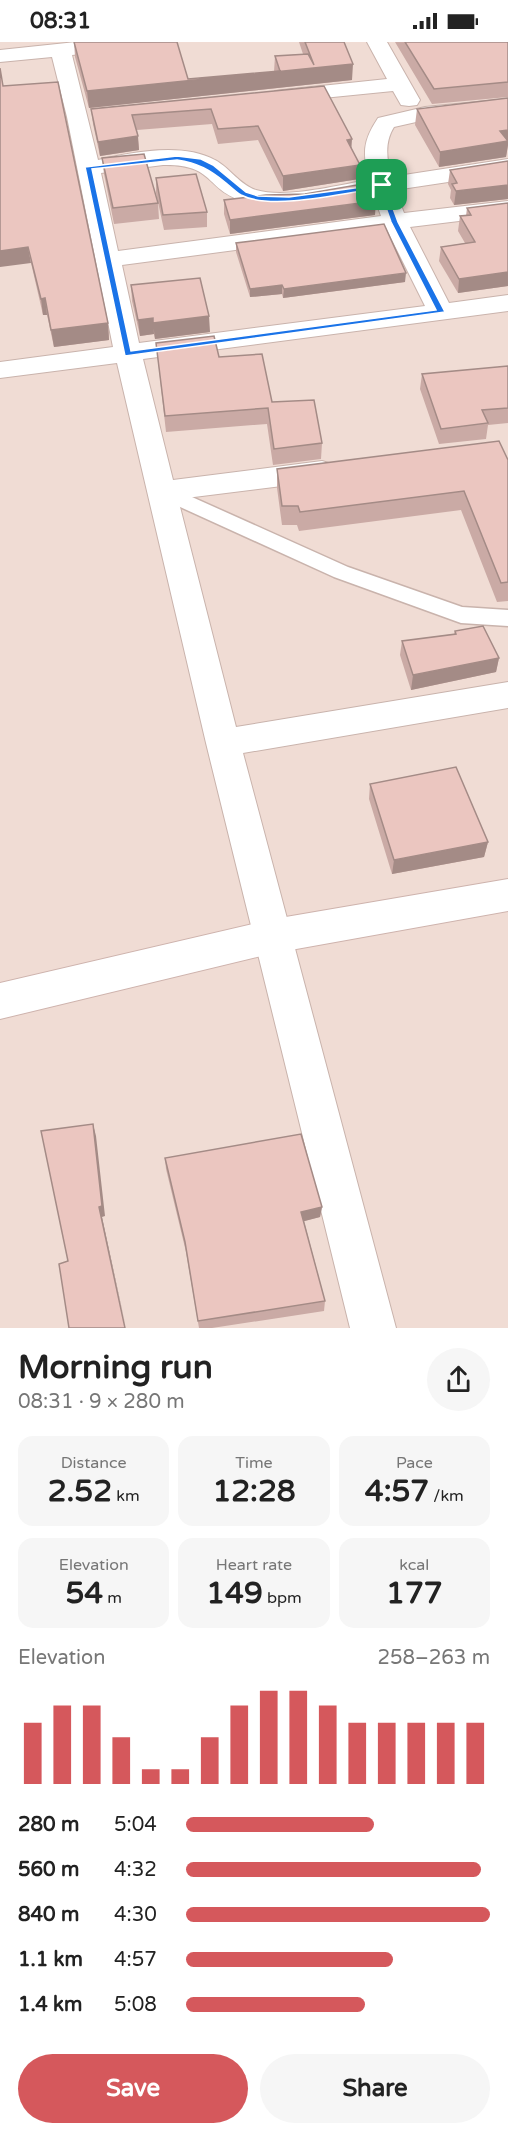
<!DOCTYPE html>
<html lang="en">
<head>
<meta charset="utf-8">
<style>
	:root { --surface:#fff; --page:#f6f6f6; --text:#222; --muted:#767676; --accent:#d5585c }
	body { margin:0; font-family:"Varela Round",sans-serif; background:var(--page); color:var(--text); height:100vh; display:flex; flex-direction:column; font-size:22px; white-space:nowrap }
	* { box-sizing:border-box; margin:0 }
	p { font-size:20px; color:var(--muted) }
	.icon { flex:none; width:33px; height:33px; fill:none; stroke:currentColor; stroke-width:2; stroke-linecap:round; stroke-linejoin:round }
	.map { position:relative; height:1286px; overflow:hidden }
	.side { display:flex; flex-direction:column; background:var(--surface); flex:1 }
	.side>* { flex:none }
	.pin { position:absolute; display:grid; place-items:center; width:51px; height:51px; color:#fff; margin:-26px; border-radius:12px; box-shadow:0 3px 9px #0006 }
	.round { display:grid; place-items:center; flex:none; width:63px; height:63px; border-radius:32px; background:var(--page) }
	.head { display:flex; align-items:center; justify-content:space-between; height:102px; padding:0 18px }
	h1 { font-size:33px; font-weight:700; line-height:45px }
	.stats { display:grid; grid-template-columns:repeat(3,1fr); gap:9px; height:102px; padding:6px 18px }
	.stats div { display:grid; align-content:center; border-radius:15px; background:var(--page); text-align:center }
	.stats b { font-size:30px; font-weight:700 }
	.stats small { font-size:16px; font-weight:400 }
	.stats p { font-size:16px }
	.chart { height:168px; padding:12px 18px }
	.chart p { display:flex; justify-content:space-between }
	.chart svg { width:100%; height:108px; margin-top:6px; stroke:var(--accent); stroke-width:6 }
	.primary-button { display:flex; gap:12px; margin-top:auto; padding:12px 18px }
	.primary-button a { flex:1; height:69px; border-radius:36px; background:var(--accent); color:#fff; font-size:24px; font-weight:700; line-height:69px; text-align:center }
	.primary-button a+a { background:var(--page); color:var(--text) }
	ul { padding:0 18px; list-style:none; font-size:20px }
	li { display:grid; grid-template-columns:96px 72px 1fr; align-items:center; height:45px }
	li i { height:15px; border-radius:8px; background:var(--accent) }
	.status { display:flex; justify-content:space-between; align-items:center; height:42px; padding:0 30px; background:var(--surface); direction:ltr }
	.status svg { height:16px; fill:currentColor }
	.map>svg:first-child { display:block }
	.residential { fill:#f0dcd4 }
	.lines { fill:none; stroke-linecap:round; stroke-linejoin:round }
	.lane-casing { stroke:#c9b3ac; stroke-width:3 }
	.street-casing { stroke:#c9b3ac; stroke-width:2 }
	.secondary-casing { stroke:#ceb3ad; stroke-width:2 }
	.lane { fill:#fff; fill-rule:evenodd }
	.street { fill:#fff; fill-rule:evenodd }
	.secondary { fill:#fff; fill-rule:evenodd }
	.wall { fill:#caaaa5 }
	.shaded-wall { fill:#a48b86 }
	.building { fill:#ebc6c0; stroke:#a48b86; stroke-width:1.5 }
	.route { fill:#1a73e8; stroke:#fff; stroke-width:1.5; fill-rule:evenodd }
</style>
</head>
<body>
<div class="status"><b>08:31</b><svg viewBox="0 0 49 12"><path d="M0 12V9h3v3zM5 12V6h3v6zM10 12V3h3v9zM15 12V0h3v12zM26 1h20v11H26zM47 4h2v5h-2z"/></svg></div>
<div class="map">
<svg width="508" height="1286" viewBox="0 0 508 1286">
	<rect width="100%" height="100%" fill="#f9ece5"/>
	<path class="residential" d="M0,0h508v1286h-508z"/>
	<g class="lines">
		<g class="lane-casing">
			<path id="lane" d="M163,442l185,83 114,40 46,3v16l-47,-3 -127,-46 -178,-81 -3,-5 3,-5z"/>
		</g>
		<g class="street-casing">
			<path id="street" d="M76,0h69l-3,4 -7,2 -63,7 26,105c35,-8 85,-18 117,0 15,8 25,25 41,30 30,9 81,-5 113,-10 -6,-27 -7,-38 9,-62l47,-11 83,-8v12l-83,9 -31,7c-10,16 -7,32 -3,50l117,-18v14l-113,17 9,23 104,-12v14l-98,12 39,76 59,-8v16l-365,48 30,121 149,-19 10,3 4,7 -4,7 -10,3 -144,18 58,228 272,-45v26l-265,45 153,575h-46l-144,-585 -89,-380 -117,15v-16l113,-15 -46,-230 -15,-60 -52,5v-12zM163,123c51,-1 42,23 77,35 41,15 91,0 133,-7l8,23 -263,35 -17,-78zM387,188l38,76 -286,37 -17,-78z
				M367,0h20l33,58 -3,5 -8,1 -8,-1 -8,-14 -110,11 -8,-1 -3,-5 3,-5 8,-1 104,-11z"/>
		</g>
		<g class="secondary-casing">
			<path id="secondary" d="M508,837v32l-234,42 -274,66v-36l274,-64z"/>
		</g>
		<use href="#lane" class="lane"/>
		<use href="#street" class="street"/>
		<use href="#secondary" class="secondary"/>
	</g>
	<path class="wall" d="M74,0l114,37 86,-7 1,-16 28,-2 -4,-12h45l8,38 -263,28 -14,-51z
		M395,0h113v55l-76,7z
		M3,44l105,237 1,17 -55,7 -7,-32h-4l-12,-52z
		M324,44l28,63 7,30 -76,12 -25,-51 -40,4 -6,-20 -75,6 2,20 -39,6 -7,-32 -2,-15z
		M417,67l91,36 -2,12 -67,10 -24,-42z
		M102,116l56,45 1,16 -45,5 -10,-50z
		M508,119v38l-54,6 -4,-7 1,-8 -3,-6 2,-14z
		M156,136l51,34v15l-43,3 -8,-37z
		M224,158l151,15 -145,19 -6,-20z
		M508,161v83l-50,7 -19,-32 2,-14 24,-4 -7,-12 2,-15h6l1,-8z
		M236,201l169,39 -122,16 -1,-4 -32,3 -14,-45z
		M131,243l79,47 -55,7 -1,-5 -14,2 -8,-35z
		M156,301l63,14 103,86 -1,16 -48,6 -6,-41 -101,8z
		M508,324v57l-20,2 -2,14 -47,5 -19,-55 2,-15z
		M508,418v141l-11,1 -36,-92 -162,21 -2,-6h-15l-5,-37v-19z
		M455,589l44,27 -3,14 -85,18 -11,-35 2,-14 52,-7z
		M370,742l118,58 -4,15 -92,17 -23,-75z
		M165,1116l157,49 -2,10 -16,4 21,80 -1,10 -112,17h-13l-13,-76 -20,-83z"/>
	<path class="shaded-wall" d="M353,22l-1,16 -263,28 -2,-17z
		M508,88v15l-2,12 -67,10 1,-15 60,-21z
		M138,94l1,14 -39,6 -2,-14z
		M352,97l-1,15 -4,-14z
		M360,123l-1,14 -76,12v-15z
		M508,143v14l-54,6 2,-14z
		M376,159l-1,14 -145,19v-14z
		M28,205l3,16 -31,4v-16z
		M508,230v14l-50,7 1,-14z
		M406,231l-1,9 -122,16 1,-9z
		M282,243v9l-32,3v-8z
		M45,256l2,17h-4l-2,-16z
		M209,274l1,16 -55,7 -2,-16z
		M153,276l1,16 -14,2 -2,-16z
		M108,281l1,17 -55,7 -3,-17z
		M499,616l-3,14 -85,18 2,-15z
		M488,800l-4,15 -92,17 2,-14z
		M93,1082l3,12 9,80 -3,1 24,111 -27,-121z
		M322,1165l-2,10 -19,5v-10z"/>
	<path class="building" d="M74,0h103l11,37 92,-8 -5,-15 33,-2 6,11 -9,-23h39l9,22 -266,27z
		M405,0h103v40l-74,7z
		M0,26l3,18 55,-4 50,241 -57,7 -6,-32 -4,1 -13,-52 -28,4z
		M324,44l28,53 -5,1 13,25 -77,11 -25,-50 -40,3 -7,-20 -79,6 6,21 -40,6 -7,-33z
		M508,56v32l-8,1 8,10 -68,11 -23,-43z
		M144,112l14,49 -45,5 -11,-50z
		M508,119v24l-52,6 -4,-7 5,-1 -7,-13z
		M196,132l11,38 -44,3 -7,-37z
		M368,141l8,18 -146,19 -6,-20 42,-5 39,-1z
		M508,161v69l-49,7 -18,-32 34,-5 -15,-26 11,-1 -4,-7z
		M384,182l22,49 -122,16 -2,-4 -32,4 -14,-46z
		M200,236l9,38 -56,7v-5l-15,2 -7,-35z
		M214,294l5,21 43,-3 10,48 42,-2 8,43 -48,6 -6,-41 -103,8 -9,-73z
		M508,324v42l-26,2 6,13 -47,6 -19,-55z
		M499,399l9,19v122l-7,1 -37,-92 -164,21 -2,-6h-16l-5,-37z
		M483,584l16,32 -86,17 -11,-34 54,-7 -1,-3z
		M456,725l32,75 -94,18 -24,-76z
		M93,1082l9,82 -3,1 26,121h-56l-10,-64 9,-3 -27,-130z
		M301,1092l21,73 -21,5 24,89 -127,20 -13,-79 -20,-84z"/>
	<path class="route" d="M177,114l24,3 12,6 33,27 12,4 31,1 95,-13 14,38 47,90 -320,44 -40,-189zM177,118c21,3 33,10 49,23 5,4 10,9 15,12 30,16 104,-2 138,-7l12,34 45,88 -305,41 -39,-182z"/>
</svg>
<div class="pin" style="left:382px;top:143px;background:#1e9e55"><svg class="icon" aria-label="arrive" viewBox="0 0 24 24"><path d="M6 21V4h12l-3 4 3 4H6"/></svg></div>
</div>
<section class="side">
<div class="head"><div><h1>Morning run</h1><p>08:31 · 9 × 280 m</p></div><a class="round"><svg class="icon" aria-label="share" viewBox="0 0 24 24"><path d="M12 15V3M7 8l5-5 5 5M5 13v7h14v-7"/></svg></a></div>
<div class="stats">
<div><p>Distance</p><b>2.52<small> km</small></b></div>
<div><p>Time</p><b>12:28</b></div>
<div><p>Pace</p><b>4:57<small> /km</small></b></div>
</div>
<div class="stats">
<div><p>Elevation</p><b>54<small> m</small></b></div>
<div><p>Heart rate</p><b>149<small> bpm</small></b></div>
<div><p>kcal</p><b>177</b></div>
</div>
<div class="chart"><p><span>Elevation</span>258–263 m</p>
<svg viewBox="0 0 160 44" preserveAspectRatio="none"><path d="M5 44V19M15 44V12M25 44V12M35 44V25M45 44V38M55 44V38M65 44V25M75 44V12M85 44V6M95 44V6M105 44V12M115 44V19M125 44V19M135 44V19M145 44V19M155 44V19"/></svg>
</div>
<ul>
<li><b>280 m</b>5:04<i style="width:62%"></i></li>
<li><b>560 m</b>4:32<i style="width:97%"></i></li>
<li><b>840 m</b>4:30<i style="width:100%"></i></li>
<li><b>1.1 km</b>4:57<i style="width:68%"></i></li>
<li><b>1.4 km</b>5:08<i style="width:59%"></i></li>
</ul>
<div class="primary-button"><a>Save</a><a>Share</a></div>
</section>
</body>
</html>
